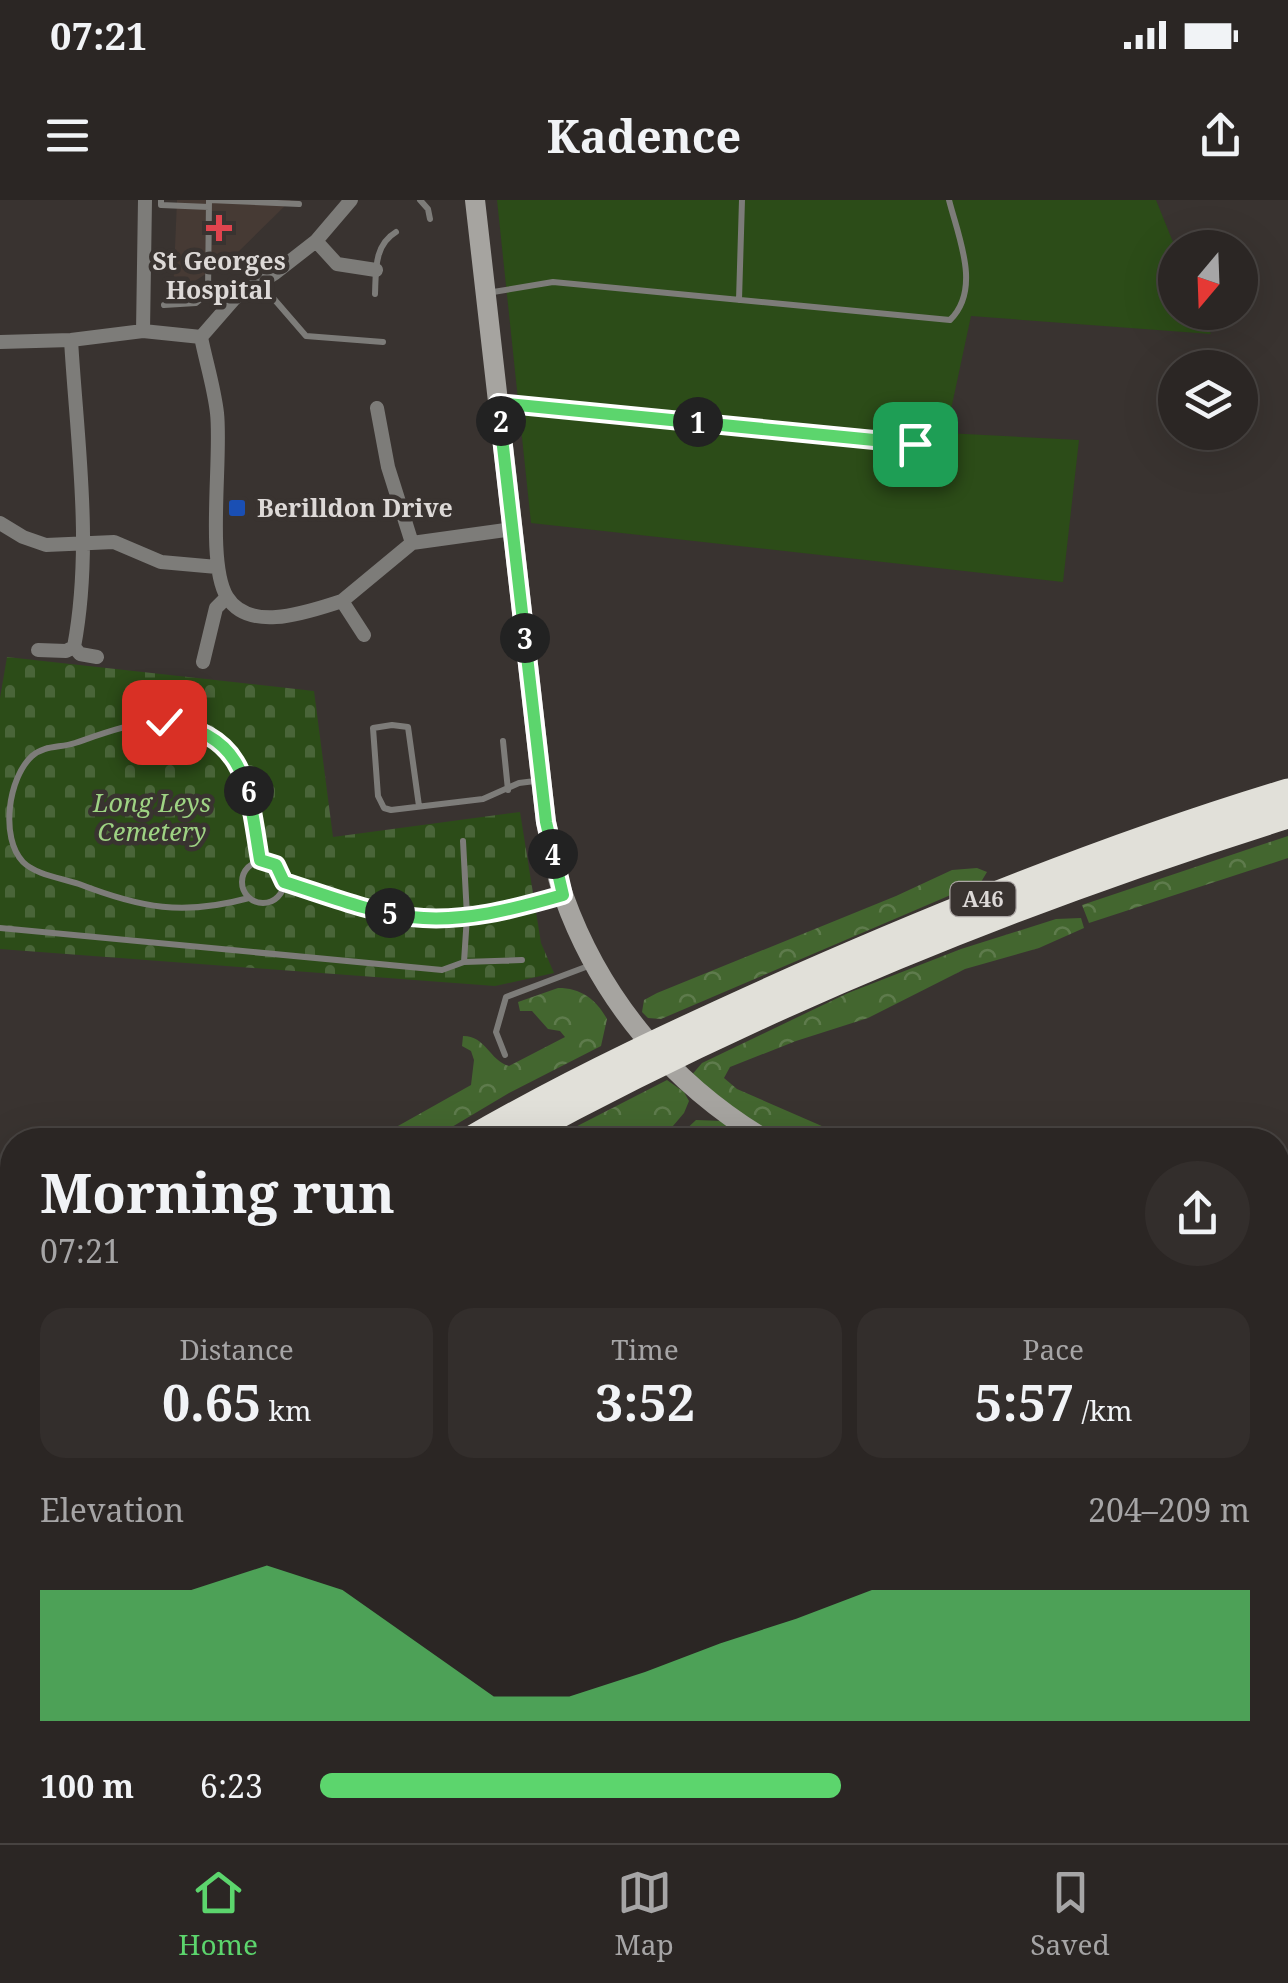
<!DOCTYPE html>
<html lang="en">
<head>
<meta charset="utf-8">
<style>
	:root { --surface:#2b2624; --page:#332e2c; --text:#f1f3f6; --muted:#a6a5a6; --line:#474341; --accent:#5cd56d }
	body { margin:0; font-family:"Noto Serif",serif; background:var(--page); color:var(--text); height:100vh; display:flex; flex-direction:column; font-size:38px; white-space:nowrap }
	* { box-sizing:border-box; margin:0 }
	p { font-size:32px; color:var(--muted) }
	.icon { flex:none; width:55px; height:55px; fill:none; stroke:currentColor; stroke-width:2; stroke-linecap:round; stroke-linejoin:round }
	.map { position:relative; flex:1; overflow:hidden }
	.panel { position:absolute; left:0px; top:928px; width:1290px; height:718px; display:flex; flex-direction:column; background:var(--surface); border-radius:40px 40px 0 0; box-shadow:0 10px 40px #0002,0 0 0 2px var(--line) }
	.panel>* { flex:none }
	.needle { width:65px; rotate:199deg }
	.tools { position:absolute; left:1158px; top:30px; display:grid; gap:20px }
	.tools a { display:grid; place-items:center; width:100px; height:100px; border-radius:50%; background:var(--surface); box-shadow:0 10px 40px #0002,0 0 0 2px var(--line); font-size:50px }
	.pin { position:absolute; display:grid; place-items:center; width:85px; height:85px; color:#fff; margin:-42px; border-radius:20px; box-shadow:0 5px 15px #0006 }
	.km { position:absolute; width:50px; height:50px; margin:-25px; border-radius:50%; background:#222; color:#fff; font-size:28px; line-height:50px; text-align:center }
	.round { display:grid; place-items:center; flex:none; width:105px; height:105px; border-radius:52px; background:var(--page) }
	.head { display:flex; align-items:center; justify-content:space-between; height:170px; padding:0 40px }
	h1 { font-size:55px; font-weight:700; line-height:75px }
	.metrics { display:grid; grid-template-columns:repeat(3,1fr); gap:15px; height:170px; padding:10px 40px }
	.metrics div { display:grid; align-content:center; border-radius:25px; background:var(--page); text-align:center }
	.metrics b { font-size:50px; font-weight:700 }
	.metrics small { font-size:28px; font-weight:400 }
	.metrics p { font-size:28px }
	.chart { height:280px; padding:20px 40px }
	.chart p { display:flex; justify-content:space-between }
	.chart svg { width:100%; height:180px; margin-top:10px; fill:var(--accent); opacity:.7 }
	ul { padding:0 40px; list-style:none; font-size:32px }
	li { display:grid; grid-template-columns:160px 120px 1fr; align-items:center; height:75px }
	li i { height:25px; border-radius:12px; background:var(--accent) }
	.status { display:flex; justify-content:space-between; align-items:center; height:70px; padding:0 50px; background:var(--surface); direction:ltr }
	.status svg { height:28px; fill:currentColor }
	header { display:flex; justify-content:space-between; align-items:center; height:130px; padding:0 40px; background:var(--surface); font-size:45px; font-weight:700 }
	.tab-bar { display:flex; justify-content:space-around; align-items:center; height:140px; border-top:2px solid var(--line); background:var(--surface); font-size:28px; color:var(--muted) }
	.tab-bar a { display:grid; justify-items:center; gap:5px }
	.tab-bar .current { color:var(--accent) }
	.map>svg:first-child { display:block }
	.built { fill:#463a34 }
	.green { fill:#2c4c18 }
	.forest { fill:url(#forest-crowns) }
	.cemetery { fill:url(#cemetery-stones) }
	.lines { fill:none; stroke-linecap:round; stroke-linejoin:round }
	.lane { stroke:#7d7c79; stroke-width:6 }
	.street { stroke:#7d7c79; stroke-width:14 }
	.secondary { stroke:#a6a4a0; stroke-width:20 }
	.highway { stroke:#e1e0d9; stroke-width:25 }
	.route-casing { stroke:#fff; stroke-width:20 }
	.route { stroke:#5cd56d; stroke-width:12 }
	.health-dot { fill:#e0444e; stroke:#393330; stroke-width:4 }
	.transit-dot { fill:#1a4fb4; stroke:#393330; stroke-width:4 }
	.labels { text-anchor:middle; stroke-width:9; stroke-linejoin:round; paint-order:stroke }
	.shield { fill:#393330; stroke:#aca7a5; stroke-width:2.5 }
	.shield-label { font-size:22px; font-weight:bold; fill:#ddd9d7 }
	.poi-label { font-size:25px; font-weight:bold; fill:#ddd9d7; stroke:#393330 }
	.park-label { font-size:25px; font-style:italic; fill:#9ed383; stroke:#393330 }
</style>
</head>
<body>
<div class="status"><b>07:21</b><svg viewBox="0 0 49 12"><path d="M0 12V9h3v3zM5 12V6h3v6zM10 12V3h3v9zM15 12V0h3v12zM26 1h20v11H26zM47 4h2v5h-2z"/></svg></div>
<header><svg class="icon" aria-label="menu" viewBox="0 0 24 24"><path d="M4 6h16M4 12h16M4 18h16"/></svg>Kadence<svg class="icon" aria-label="share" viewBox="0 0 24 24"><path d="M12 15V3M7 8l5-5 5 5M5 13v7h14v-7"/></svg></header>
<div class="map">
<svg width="1288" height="1643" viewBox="0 0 1288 1643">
	<defs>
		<pattern id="forest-crowns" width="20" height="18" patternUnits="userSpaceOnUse" patternTransform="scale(2.5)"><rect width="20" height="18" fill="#43662f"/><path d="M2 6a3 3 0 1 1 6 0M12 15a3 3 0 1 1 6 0" fill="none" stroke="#5e7b4c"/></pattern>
		<pattern id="cemetery-stones" width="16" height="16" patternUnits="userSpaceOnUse" patternTransform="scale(2.5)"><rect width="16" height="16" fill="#2c4c18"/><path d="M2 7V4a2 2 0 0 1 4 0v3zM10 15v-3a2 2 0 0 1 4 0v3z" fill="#4a6539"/></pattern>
	</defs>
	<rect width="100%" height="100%" fill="#393330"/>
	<path class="built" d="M177,0h114l-57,56 -61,39z"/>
	<path class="green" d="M497,0h659l19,47v65l27,1 9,21 -240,-18 -25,117 133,7 -16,142 -532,-59z"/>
	<path class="forest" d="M1288,636v22l-199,65 -7,-18z
		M977,668l10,4 -6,10 -320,137 -13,-1 -6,-6 2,-12 13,-7 239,-97 56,-26z
		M1081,718l3,10 -45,20 -74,21 -97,49 -72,23 -66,26 -6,11 13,11 117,51c-18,0 -37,2 -55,0 -39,-4 -78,-42 -109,-63l12,-14 146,-70 113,-44 95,-30z
		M558,788c23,0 38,11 49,31l-6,27 -92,47 -79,47h-57l98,-55 3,-25 -3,-9 -9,-5 1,-10c23,0 26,24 46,30l56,-29 -5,-6 -12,-2 -16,-18h-12l-2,-9z
		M667,880l17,12 5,9 -5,12 -17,20 11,4 18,-17 27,1 34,19h-207z
		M12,1277v84l-12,11v-85z
		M108,1632l55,1 10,10h-66z"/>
	<path class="cemetery" d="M7,457l307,34 19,146 187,-25 21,131 13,30 -59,13 -495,-37v-251z"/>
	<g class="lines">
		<path class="lane" d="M161,0v5l48,2
			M209,0l90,4
			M420,0l8,9 2,10
			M261,84l45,52 77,6
			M487,93l66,-11 397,38c32,-31 8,-84 -1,-120
			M375,94c1,-24 -1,-49 21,-62
			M739,100l3,-100
			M164,105l32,-2 12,-10 1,-93
			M503,203l412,41
			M503,541l5,49
			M419,606l-11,-79 -16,-2 -19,3 5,68 6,12 7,2 92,-11 36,-16 16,-2
			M463,641l4,75 -3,46 58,-2
			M242 682a21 21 0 1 1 42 0a21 21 0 1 1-42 0Z
			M284,682c42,13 86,32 130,35 51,4 100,-8 148,-22
			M249,698c-66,18 -108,10 -170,-14 -17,-6 -43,-9 -56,-22 -23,-24 -15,-84 9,-106 12,-11 28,-8 43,-13 53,-18 109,-41 155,9 25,28 24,73 30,109
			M0,728l442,42 22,-8
			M505,855l-9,-23 10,-35 85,-32"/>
		<path class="street" d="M351,0l-35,41 -41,32 -40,25 -34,39c5,25 13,50 16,76 5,44 -11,150 10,184 23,37 83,14 115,4l70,-58 101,-14
			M316,41l21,23 39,6
			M143,131l2,-131
			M71,140c6,101 22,206 3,307
			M0,142l71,-2 72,-9 58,6
			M377,208l11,59 24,76
			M0,323l23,14 23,8 68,-3 47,20 56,5
			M342,401l22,34
			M74,447l6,7 17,3
			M38,450l28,1 8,-4
			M203,462l13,-54 11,-11"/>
		<path class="secondary" d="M475,0l71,622c5,25 9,51 18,75 37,103 108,187 202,243
			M1278,1011l10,1"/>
		<path class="highway" d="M468,940c107,-62 220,-114 332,-164 159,-70 322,-135 488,-185
			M514,940c245,-134 508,-241 774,-324
			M0,1238l12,-9
			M0,1266l12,-9"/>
	</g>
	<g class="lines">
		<g class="route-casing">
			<path id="route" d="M164,522c85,12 84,68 96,138l16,5 8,17c42,13 84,30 127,35 52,6 103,-8 152,-22l-17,-73 -48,-419 417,41"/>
		</g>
		<use href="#route" class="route"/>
	</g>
	<path class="health-dot" d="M214 13h10v10h10v10h-10v10h-10v-10h-10v-10h10z"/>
	<rect class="transit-dot" x="227" y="298" width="20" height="20" rx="5"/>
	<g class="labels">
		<rect class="shield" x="950.5" y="682" width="65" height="34" rx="8"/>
		<g class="shield-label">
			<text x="983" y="707">A46</text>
		</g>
		<g class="poi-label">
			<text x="219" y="70">St Georges<tspan x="219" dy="29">Hospital</tspan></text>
			<text x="257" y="317" text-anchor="start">Berilldon Drive</text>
		</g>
		<g class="park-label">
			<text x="152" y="612">Long Leys<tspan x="152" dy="29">Cemetery</tspan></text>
		</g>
	</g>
</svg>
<div class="tools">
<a><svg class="needle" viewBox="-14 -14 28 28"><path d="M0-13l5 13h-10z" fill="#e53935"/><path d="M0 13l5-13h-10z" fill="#a6a5a6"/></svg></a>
<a><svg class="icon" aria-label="layers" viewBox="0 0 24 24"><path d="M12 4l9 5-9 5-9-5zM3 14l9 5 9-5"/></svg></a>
</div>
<div class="pin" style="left:915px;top:244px;background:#1e9e55"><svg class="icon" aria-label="arrive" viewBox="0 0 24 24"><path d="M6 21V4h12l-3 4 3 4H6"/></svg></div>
<div class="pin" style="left:164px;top:522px;background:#d93025"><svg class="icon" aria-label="check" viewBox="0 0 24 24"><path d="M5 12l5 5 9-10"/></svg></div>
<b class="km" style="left:698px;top:222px">1</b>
<b class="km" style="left:501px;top:221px">2</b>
<b class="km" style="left:525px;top:438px">3</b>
<b class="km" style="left:553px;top:654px">4</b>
<b class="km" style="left:390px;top:713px">5</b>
<b class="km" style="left:249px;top:591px">6</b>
<section class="panel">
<div class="head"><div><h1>Morning run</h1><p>07:21</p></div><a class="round"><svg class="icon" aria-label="share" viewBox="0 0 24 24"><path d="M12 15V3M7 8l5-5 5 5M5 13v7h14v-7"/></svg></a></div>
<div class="metrics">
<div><p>Distance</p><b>0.65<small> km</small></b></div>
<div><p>Time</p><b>3:52</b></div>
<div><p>Pace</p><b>5:57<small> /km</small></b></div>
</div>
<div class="chart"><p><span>Elevation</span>204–209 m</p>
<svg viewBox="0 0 160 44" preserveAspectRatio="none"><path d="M0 44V12L10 12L20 12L30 6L40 12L50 25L60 38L70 38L80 32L90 25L100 19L110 12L120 12L130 12L140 12L150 12L160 12V44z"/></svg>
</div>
<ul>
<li><b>100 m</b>6:23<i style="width:56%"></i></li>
</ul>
</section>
</div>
<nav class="tab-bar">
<a class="current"><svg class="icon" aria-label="home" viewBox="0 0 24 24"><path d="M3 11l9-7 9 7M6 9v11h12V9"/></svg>Home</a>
<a><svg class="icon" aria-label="map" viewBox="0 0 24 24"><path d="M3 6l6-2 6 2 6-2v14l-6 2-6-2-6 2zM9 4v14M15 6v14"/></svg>Map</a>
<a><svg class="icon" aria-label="saved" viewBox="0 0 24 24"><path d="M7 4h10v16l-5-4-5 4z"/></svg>Saved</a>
</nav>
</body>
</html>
